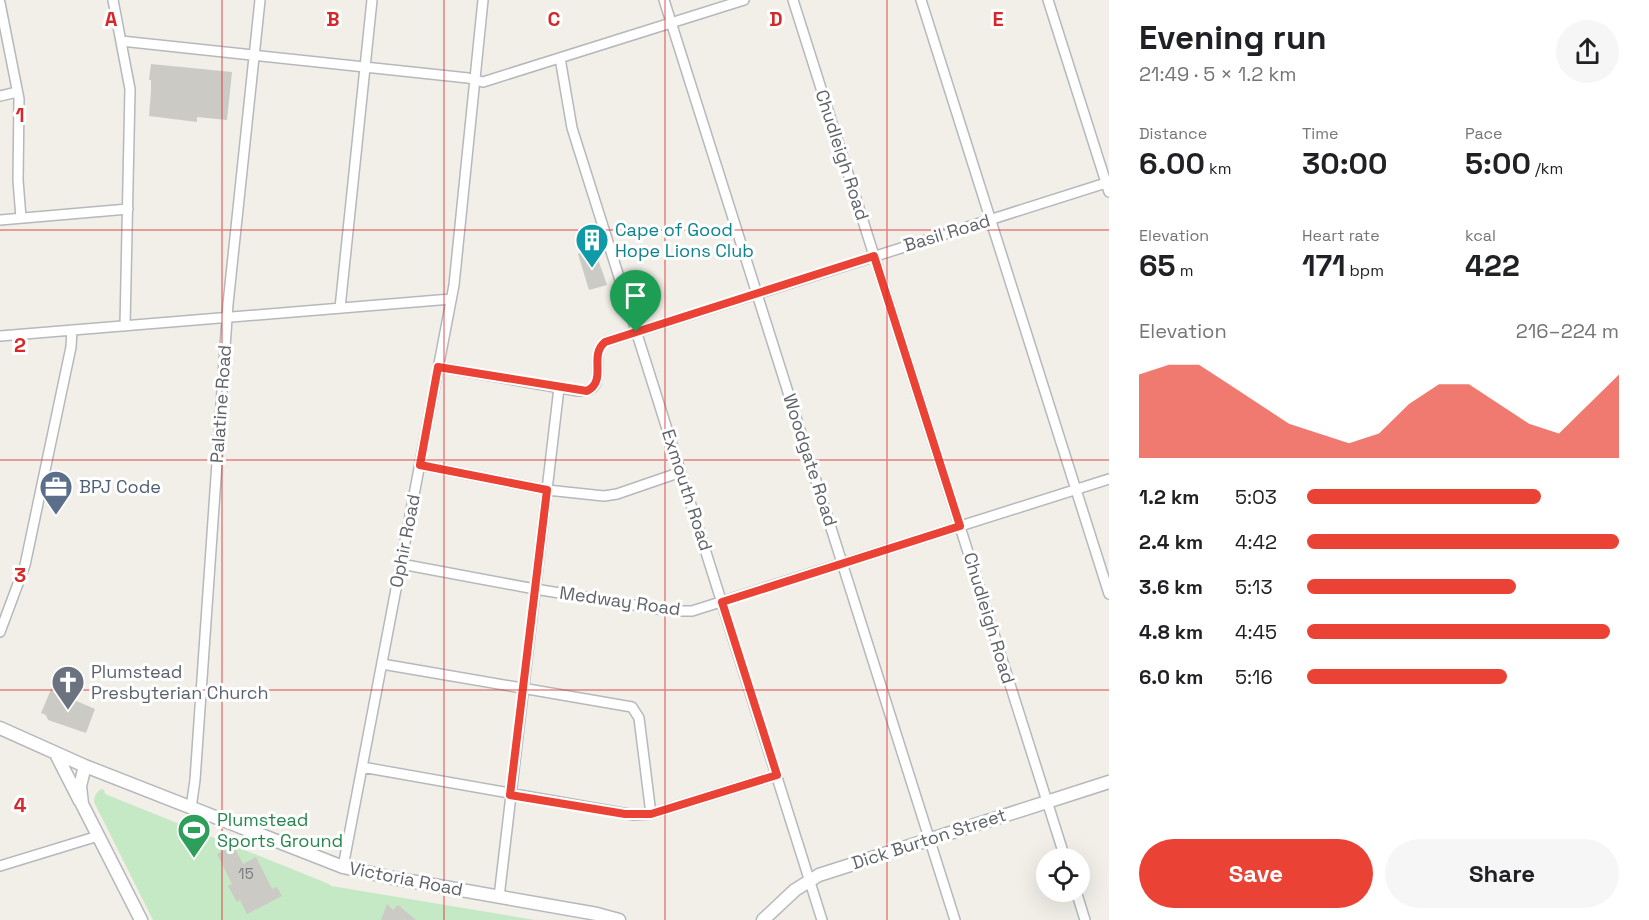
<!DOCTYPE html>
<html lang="en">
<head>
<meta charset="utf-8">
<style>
	:root { --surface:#fff; --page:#f6f6f6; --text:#202124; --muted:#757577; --accent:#ea4335 }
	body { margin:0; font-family:"Space Grotesk",sans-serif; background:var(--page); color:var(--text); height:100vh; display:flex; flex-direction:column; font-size:22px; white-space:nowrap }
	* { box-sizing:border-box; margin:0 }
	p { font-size:20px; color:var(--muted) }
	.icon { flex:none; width:33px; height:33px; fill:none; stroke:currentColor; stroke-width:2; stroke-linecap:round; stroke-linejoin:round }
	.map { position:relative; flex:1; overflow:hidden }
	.panel { display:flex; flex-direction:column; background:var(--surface); width:540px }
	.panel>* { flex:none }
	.buttons { position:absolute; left:1036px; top:848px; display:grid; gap:12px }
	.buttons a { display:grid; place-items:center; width:54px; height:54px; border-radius:50%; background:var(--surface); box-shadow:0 6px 24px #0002; font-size:30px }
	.pin { position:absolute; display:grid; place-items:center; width:51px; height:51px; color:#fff; margin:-62px -26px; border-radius:50% 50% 50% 0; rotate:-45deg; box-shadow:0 0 6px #0007 }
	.pin .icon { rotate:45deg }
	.round { display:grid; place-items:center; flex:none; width:63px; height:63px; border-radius:32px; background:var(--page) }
	.head { display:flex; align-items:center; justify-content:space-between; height:102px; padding:0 30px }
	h1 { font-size:33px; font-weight:700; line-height:45px }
	.figures { display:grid; grid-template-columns:repeat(3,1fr); gap:9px; height:102px; padding:6px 30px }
	.figures div { display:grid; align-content:center }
	.figures b { font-size:30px; font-weight:700 }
	.figures small { font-size:16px; font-weight:400 }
	.figures p { font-size:16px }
	.chart { height:168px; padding:12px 30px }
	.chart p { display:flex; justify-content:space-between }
	.chart svg { width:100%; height:108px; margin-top:6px; fill:var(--accent); opacity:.7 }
	.cta { display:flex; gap:12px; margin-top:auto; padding:12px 30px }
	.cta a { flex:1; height:69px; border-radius:36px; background:var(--accent); color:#fff; font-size:24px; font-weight:700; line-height:69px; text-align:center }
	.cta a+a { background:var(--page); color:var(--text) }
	ul { padding:0 30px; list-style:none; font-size:20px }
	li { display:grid; grid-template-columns:96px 72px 1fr; align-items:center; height:45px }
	li i { height:15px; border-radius:8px; background:var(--accent) }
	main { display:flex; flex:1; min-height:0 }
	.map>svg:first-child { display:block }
	.green { fill:#c5e8c5 }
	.building { fill:#cccac5 }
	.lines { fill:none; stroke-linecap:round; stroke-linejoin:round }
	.minor-casing { stroke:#b5b8bc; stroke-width:12 }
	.tertiary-casing { stroke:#b5b8bc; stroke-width:15 }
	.minor { stroke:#fff; stroke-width:9 }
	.tertiary { stroke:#fff; stroke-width:12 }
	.route-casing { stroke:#fff; stroke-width:12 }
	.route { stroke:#ea4335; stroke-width:8 }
	.grid { fill:none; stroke:#d62828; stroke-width:1.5; stroke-opacity:0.55 }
	.labels { text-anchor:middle; stroke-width:6; stroke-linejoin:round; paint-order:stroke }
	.number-label { font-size:15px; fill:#7a7d7f }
	.street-label { font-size:18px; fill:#5f6368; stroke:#fff }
	.culture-label { font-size:18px; fill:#0d838f; stroke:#fff; text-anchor:start }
	.service-label { font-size:18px; fill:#4e5e75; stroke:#fff; text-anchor:start }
	.worship-label { font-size:18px; fill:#5b616d; stroke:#fff; text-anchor:start }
	.leisure-label { font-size:18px; fill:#27864d; stroke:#fff; text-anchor:start }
	.grid-label { font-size:20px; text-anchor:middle; font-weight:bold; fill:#d62828; stroke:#fff; stroke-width:6; stroke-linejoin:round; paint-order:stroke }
</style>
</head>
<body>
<main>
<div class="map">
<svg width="1109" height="920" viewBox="0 0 1109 920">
	<rect width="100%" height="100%" fill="#f1efe8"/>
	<path class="green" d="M102,789l2,1 1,4 224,90 2,2 204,34h-382l-59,-118c0,-6 3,-11 8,-13z"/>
	<path class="building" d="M151,64l81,8 -5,48 -30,-3v5l-48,-6 2,-25v-11h-2z
		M592,242l15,43 -18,5 -11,-36 3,-2 -2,-6z
		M52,687l24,8 -2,5 21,9 -9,24 -38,-13 -2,-5 -5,-2z
		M234,846l9,18 13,-7 16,32 5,-2 5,9 -35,18 -7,-14 -3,2 -9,-16 4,-2 -15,-30z
		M387,904l6,6 5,-5 18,15h-35z"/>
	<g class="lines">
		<g class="minor-casing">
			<path id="minor" d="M113,0l17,89 -5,237
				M664,0l291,920
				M793,0l272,858
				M921,0l188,594
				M1048,0l61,192
				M0,3l19,96 -1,81 3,38
				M121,41l347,37 15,4 261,-82
				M560,58l12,70 250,792
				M0,96l17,-4
				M0,220l128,-11
				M340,308l32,-308
				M0,336l451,-37
				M439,367l139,24c34,2 9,-35 27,-49l504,-160
				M420,465l127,25 57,6 13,-2 64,-22
				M401,564l134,25 136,22h21l417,-132
				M0,632l25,-67 46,-218 1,-17
				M382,664l250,43 7,11 12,96
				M362,767l272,48 17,-1 126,-39
				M191,808l4,-28 33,-476 32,-304
				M0,866l98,-30
				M343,867l111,-582 29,-285
				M1076,891l9,29
				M499,897l60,-509"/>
		</g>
		<g class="tertiary-casing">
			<path id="tertiary" d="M0,728l85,38 258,101 50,11 204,36 22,6
				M56,754l24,47
				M85,766l-5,20 2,18 59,116
				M763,920l32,-30 24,-15 290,-93"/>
		</g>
		<use href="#minor" class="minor"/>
		<use href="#tertiary" class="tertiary"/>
	</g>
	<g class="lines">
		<g class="route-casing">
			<path id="route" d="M874,256l86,270 -238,76 55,173 -126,39h-26l-115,-19 37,-305 -127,-25 18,-98 149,24c21,-11 1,-35 18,-49z"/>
		</g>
		<use href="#route" class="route"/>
	</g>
	<path class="grid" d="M222,0v920M444,0v920M665,0v920M887,0v920M0,230h1109M0,460h1109M0,690h1109"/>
	<defs>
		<g id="building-pin" transform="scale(1.725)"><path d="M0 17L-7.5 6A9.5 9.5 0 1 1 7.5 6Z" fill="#0f9aa8" stroke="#fff"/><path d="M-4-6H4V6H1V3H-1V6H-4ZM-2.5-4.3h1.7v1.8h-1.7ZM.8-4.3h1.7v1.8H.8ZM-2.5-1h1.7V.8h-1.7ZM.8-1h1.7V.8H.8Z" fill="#fff"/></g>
		<g id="office-pin" transform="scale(1.725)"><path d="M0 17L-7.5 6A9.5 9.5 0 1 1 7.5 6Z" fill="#5c6f8a" stroke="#fff"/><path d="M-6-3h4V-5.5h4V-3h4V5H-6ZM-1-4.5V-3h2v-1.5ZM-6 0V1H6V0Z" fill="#fff"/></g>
		<g id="church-pin" transform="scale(1.725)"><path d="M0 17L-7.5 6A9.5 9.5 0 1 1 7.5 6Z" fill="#6b7280" stroke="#fff"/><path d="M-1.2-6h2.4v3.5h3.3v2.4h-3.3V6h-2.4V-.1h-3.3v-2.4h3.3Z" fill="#fff"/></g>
		<g id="stadium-pin" transform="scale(1.725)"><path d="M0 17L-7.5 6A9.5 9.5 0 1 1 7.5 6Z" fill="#2e9e5b" stroke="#fff"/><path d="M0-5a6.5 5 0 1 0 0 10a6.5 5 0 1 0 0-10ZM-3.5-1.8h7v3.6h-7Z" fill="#fff"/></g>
	</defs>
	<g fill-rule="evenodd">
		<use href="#building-pin" x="592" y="240"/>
		<use href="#office-pin" x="56" y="487"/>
		<use href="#church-pin" x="68" y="682"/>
		<use href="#stadium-pin" x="194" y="830"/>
	</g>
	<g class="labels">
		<g class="number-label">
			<text x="246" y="879">15</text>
		</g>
		<g class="street-label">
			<text transform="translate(842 155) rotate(72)" y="6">Chudleigh Road</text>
			<text transform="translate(947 233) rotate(-17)" y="6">Basil Road</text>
			<text transform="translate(221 404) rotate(-86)" y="6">Palatine Road</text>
			<text transform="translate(810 460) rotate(72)" y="6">Woodgate Road</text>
			<text transform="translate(687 490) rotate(72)" y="6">Exmouth Road</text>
			<text transform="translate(405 541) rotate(-79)" y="6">Ophir Road</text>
			<text transform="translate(620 601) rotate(8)" y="6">Medway Road</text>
			<text transform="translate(989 618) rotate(73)" y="6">Chudleigh Road</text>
			<text transform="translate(929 839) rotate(-18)" y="6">Dick Burton Street</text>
			<text transform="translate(406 879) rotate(11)" y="6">Victoria Road</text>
		</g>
		<g class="culture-label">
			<text x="615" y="236">Cape of Good<tspan x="615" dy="21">Hope Lions Club</tspan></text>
		</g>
		<g class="service-label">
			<text x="79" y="493">BPJ Code</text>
		</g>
		<g class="worship-label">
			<text x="91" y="678">Plumstead<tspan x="91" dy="21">Presbyterian Church</tspan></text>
		</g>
		<g class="leisure-label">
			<text x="217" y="826">Plumstead<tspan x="217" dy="21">Sports Ground</tspan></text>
		</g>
	</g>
	<g class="grid-label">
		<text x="111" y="26">A</text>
		<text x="333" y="26">B</text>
		<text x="554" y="26">C</text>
		<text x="776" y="26">D</text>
		<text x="998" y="26">E</text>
		<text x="20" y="122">1</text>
		<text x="20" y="352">2</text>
		<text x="20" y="582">3</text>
		<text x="20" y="812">4</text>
	</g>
</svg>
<div class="buttons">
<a><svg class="icon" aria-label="locate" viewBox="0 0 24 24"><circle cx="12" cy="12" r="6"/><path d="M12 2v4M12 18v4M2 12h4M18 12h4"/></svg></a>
</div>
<div class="pin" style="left:636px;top:332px;background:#1e9e55"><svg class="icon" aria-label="arrive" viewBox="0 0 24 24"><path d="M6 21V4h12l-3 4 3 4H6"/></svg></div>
</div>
<section class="panel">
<div class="head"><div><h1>Evening run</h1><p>21:49 · 5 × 1.2 km</p></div><a class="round"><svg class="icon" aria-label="share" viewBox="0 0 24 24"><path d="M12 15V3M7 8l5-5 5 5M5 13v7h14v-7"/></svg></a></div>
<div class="figures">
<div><p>Distance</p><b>6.00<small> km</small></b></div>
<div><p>Time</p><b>30:00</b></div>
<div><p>Pace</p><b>5:00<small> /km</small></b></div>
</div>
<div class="figures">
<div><p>Elevation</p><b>65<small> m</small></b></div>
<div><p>Heart rate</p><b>171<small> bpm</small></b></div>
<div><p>kcal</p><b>422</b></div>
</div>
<div class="chart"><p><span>Elevation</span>216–224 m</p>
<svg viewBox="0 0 160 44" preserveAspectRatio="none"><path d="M0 44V10L10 6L20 6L30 14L40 22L50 30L60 34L70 38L80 34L90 22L100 14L110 14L120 22L130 30L140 34L150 22L160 10V44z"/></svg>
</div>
<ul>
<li><b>1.2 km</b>5:03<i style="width:75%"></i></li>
<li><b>2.4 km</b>4:42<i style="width:100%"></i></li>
<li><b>3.6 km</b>5:13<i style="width:67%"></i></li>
<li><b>4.8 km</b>4:45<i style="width:97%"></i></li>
<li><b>6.0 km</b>5:16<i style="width:64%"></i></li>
</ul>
<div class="cta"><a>Save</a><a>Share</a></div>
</section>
</main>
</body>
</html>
